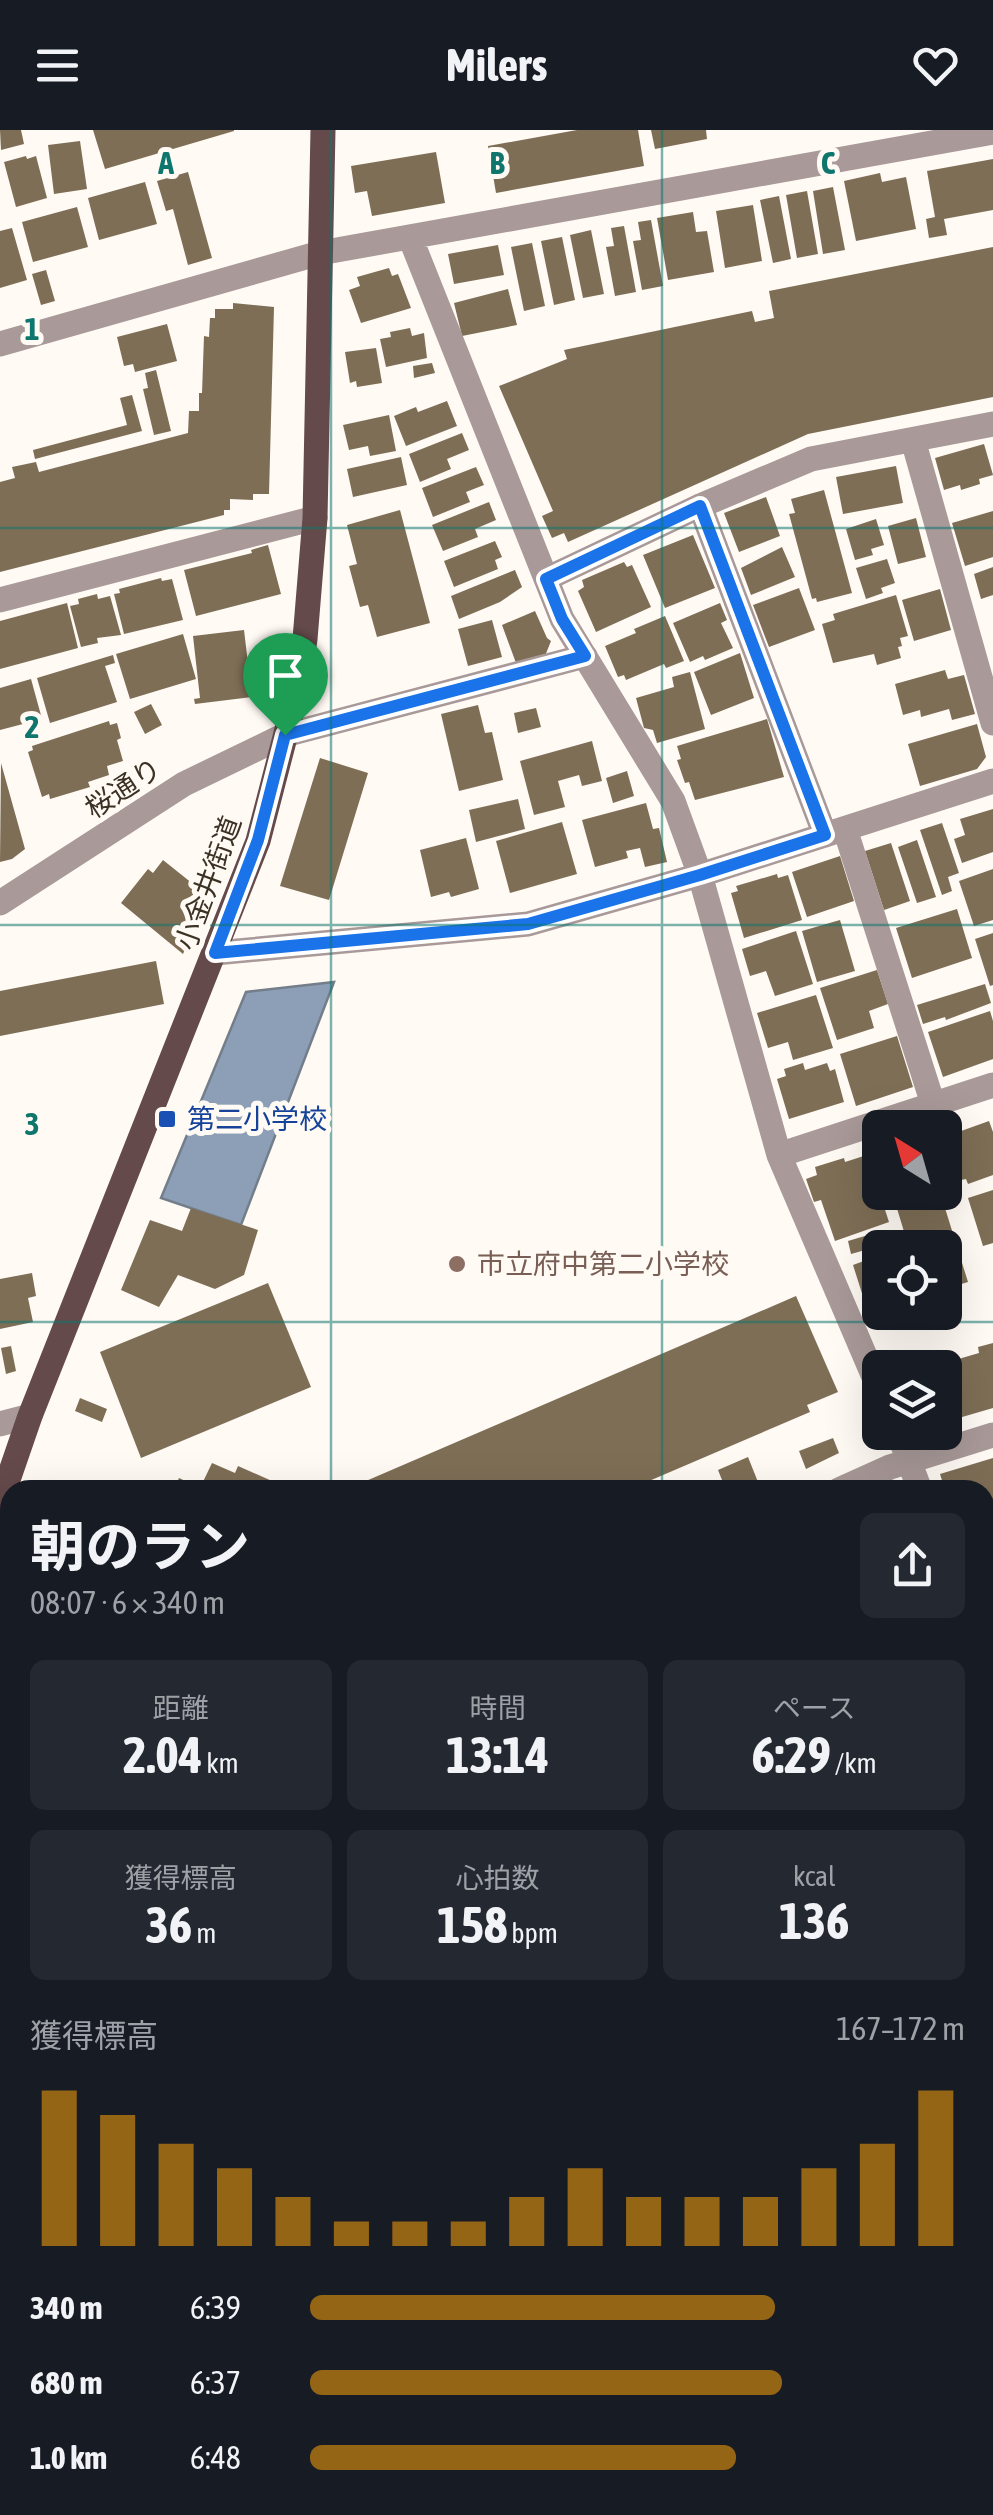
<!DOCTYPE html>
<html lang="ja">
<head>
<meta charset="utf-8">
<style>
	:root { --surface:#171b24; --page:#242831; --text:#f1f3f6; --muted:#9ea1a6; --accent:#956516 }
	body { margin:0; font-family:"Asap Condensed","Noto Sans JP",sans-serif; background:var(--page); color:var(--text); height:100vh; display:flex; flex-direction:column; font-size:38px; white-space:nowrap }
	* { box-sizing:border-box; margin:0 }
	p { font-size:32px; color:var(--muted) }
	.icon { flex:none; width:55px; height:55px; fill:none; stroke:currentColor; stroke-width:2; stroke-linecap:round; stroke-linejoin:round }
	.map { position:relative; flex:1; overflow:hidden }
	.side { position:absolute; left:0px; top:1350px; width:995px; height:1035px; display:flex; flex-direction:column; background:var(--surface); border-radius:30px 30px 0 0; box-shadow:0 10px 40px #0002 }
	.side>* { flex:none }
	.needle { width:65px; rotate:323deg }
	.controls { position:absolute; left:862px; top:980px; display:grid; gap:20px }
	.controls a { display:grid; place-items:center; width:100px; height:100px; border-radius:15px; background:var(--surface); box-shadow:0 10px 40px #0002; font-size:50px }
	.pin { position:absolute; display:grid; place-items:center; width:85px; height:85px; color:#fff; margin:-102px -42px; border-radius:50% 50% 50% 0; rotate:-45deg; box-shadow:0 0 10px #0007 }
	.pin .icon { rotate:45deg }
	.round { display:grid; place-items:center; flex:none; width:105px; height:105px; border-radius:15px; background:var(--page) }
	.head { display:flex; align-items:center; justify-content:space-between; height:170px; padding:0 30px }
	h1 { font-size:55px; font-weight:700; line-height:75px }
	.figures { display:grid; grid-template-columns:repeat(3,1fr); gap:15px; height:170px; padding:10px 30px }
	.figures div { display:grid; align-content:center; border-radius:15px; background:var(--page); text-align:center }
	.figures b { font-size:50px; font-weight:700 }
	.figures small { font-size:28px; font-weight:400 }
	.figures p { font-size:28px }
	.chart { height:280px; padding:20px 30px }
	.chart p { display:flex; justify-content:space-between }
	.chart svg { width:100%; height:180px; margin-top:10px; stroke:var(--accent); stroke-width:6 }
	ul { padding:0 30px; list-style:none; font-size:32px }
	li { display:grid; grid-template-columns:160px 120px 1fr; align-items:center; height:75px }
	li i { height:25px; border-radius:12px; background:var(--accent) }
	header { display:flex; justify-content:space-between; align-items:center; height:130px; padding:0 30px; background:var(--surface); font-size:45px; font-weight:700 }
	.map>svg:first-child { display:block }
	.water { fill:#8c9fb7; stroke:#747e8b; stroke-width:2.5 }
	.building { fill:#7e6e56 }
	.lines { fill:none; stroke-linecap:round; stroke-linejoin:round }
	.minor { stroke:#a99999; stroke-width:25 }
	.major { stroke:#644a4a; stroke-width:25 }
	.highway { stroke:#4c2f30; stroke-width:30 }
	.route-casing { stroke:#fff; stroke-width:20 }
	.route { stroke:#1a73e8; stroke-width:12 }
	.grid { fill:none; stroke:#0f766e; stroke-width:2.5; stroke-opacity:0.55 }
	.transit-dot { fill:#1a4fb4; stroke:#fffaf4; stroke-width:4 }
	.education-dot { fill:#8d6e63; stroke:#fffaf4; stroke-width:4 }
	.labels { text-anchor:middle; stroke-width:10; stroke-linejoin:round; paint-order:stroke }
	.street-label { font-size:28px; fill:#3b3225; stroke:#fffaf4 }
	.transit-label { font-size:28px; fill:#164399; stroke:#fffaf4; text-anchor:start }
	.education-label { font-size:28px; fill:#785e54; stroke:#fffaf4; text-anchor:start }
	.grid-label { font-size:32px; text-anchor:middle; font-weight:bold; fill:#0f766e; stroke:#fffaf4; stroke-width:10; stroke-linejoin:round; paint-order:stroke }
</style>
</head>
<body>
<header><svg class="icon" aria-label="menu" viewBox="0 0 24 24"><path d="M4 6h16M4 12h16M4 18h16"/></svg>Milers<svg class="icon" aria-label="heart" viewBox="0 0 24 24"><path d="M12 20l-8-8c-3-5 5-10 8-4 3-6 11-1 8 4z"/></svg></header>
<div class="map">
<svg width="993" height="2385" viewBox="0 0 993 2385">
	<rect width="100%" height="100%" fill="#fffaf4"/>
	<path class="water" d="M334,852l-93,243 -80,-27 85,-206z"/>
	<path class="building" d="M0,0h21l3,14 -23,6z
		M93,0h141v1l-129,38z
		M577,0h61l6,36 -148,27 -8,-47z
		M651,0h55l1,9 -52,10z
		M80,11l7,48 -33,5 -6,-49z
		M436,22l9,51 -73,13 -5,-25 -12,2 -4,-27z
		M26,26l1,3 9,-3 11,42 -31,9 -12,-45z
		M993,29v51l-49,9 3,16 -18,3 -3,-19 9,-2 -8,-46z
		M188,42l24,86 -24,7 -15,-56 -7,2 -9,-30z
		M880,43l2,9 24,-5 10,52 -60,12 -12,-60z
		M145,52l12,42 -58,16 -11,-42z
		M833,57l12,63 -22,4 -10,-63z
		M807,61l11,63 -21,4 -11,-63z
		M779,66l12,63 -18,4 -13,-63z
		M753,75l9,56 -37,7 -9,-57z
		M77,77l11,40 -55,15 -11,-40z
		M693,82l3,20 11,-1 7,41 -46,8 -11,-62z
		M651,90l12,66 -21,4 -9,-49 8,-1 -3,-18z
		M624,96l12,66 -21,4 -9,-49 8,-1 -3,-18z
		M12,98l15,52 -27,8v-57z
		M591,100l13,64 -21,4 -13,-63z
		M562,107l13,63 -21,5 -13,-64z
		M532,113l13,63 -21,5 -13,-64z
		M498,115l6,30 -50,9 -6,-30z
		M993,117v150l-185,37 -240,108 -4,-9 -12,5 -10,-22 11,-5 -54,-125 68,-27 -3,-9 188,-39 3,11 19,-4 -5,-27z
		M389,138l3,8 6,-2 13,34 -50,15 -12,-33 11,-4 -3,-9z
		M46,140l9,31 -14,4 -9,-31z
		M508,159l9,36 -55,11 -8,-33z
		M233,173l41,4 -5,187h-16v6l-23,-1v11h-6v5l-224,57v-90l15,-4 -3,-11 24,-5 3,10 149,-39 1,-22h10v-18h3l2,-57 5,1 1,-19h5v-9h18z
		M167,194l10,37 -42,11 -2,-8 -9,2 -7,-29z
		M410,198l2,8 12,-3 3,25 -41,9 -6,-28 11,-2 -1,-5z
		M376,218l6,35 -25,4 -1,-6 -6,2 -5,-31z
		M432,233l3,10 -21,5 -1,-12z
		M156,240l15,61 -17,4 -11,-46 5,-1 -3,-15z
		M132,265l10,36 -107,28 -2,-9 94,-25 -7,-27z
		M447,271l10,25 -51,20 -12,-30 22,-9 2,5z
		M389,285l7,36 -26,5 -2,-10 -19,4 -6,-25z
		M462,303l7,17 -22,9 4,10 -31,13 -11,-28z
		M984,314l9,31 -14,4 1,5 -19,6 -1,-5 -16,5 -9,-32z
		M401,327l6,28 -54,12 -6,-28z
		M896,336l7,37 -60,11 -7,-37z
		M476,337l8,18 -18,7 4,10 -37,15 -11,-29z
		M824,360l28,103 -35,9 -1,-4 -4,1 -23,-85 6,-1 -4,-14z
		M766,367l14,39 -41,16 -15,-39z
		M489,372l7,18 -21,9 3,8 -35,14 -11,-26z
		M400,380l30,113 -53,14 -9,-32 -8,2 -11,-41 8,-2 -10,-39z
		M993,381v46l-28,9 -13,-43z
		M916,388l10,39 -28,7 -10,-38z
		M876,389l8,26 -13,4 2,6 -18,5 -9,-31z
		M693,405l22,53 -50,20 -22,-53z
		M495,411l7,16 -7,3 3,9 -44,18 -10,-26z
		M268,415l13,49 -85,22 -12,-46 68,-17 -1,-3z
		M782,417l13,30 -44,18 -10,-27z
		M887,429l8,24 -14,5 2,5 -17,6 -10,-31z
		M624,432l3,5 5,-2 19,42 -55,25 -18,-41 6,-4 -2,-7z
		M993,437v28l-12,4 -7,-25z
		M515,440l7,17 -22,15 -41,17 -8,-23z
		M161,448l1,3 10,-2 11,41 -59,14 -10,-40 6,-1 -1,-4z
		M799,458l16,42 -46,17 -16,-42z
		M940,459l11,41 -37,11 -12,-41z
		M97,464l1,5 12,-3 11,39 -24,3 1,5 -17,4 -11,-41 9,-2 -1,-5z
		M896,465l12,41 -8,2 2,8 -4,1 3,11 -24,7 -3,-11 -41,9 -11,-39 13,-4 -2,-6z
		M67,473l11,45 -78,21v-48z
		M720,473l7,17 -6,3 12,25 -28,12 -2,-4 -13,6 -17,-39z
		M535,481l12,27 4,3 -6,15 -29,7 -14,-38z
		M665,486l19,45 -18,7 -2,-4 -38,16 -2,-5 -6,2 -13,-31 31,-13 -2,-4z
		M492,490l10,37 -34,9 -10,-37z
		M244,500l8,67 -57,7 -1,-5 6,-1 -7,-62z
		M183,504l13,45 -66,20 -14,-45z
		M740,523l14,45 -43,17 -17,-43z
		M113,525l2,8 -10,3 12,36 -67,21 -13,-45z
		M945,540l3,9 16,-4 11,39 -23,6 -3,-11 -28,8 -1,-7 -17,5 -8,-31z
		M690,542l15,57 -48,14 -4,-13 -9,-2 -8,-30 38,-11 -2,-10z
		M31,549l11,40 -42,11v-42z
		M151,574l11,21 -17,9 -11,-22z
		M478,575l7,28 7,-1 11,48 -44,11 -18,-77z
		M536,578l5,19 -23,6 -4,-20z
		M767,589l17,58 -89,23 -6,-18 -4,1 -8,-23 4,-1 -4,-13z
		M109,591l1,4 7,-2 4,15 -4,2 6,21 -16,5 2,9 -21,7 2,5 -40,12 -1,-5 -7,3 -14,-45 5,-2 -1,-4z
		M977,594l9,33 -9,12 -57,17 -12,-42z
		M592,611l10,40 -20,5 -3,-11 -21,6 7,26 -31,8 -14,-54z
		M320,628l48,15 -39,127 -49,-14z
		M1,633l24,86 -13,10 -12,3z
		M627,641l7,25 -21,7 -7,-25z
		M518,669l7,30 -49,13 -7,-32z
		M646,673l7,26 6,-1 8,34 -22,5 -5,-19 -14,3 2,7 -33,9 -13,-47z
		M993,679v43l-31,11 -8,-24 11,-4 -5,-16z
		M562,692l15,52 -67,19 -14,-52z
		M942,693l17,50 -11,4 4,14 -10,4 -22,-65z
		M466,708l13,51 -28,8 -2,-5 -18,5 -11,-47z
		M917,710l19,57 -19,6 -19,-56z
		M891,713l19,58 -26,9 -19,-59z
		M840,726l14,45 -47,16 -15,-45z
		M163,730l45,36 -25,58 -62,-51 27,-34 5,4z
		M993,739v51l-19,6 -15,-45z
		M777,744l1,4 10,-3 14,45 -58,18 -13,-45 7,-2 -2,-5z
		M957,779l15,49 -60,20 -16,-50z
		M840,790l15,51 -38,11 -15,-51z
		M796,801l17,53 -38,12 -9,-25 -16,5 -8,-27z
		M993,803v52l-3,1 -15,-47z
		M156,831l8,43 -164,32v-45z
		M877,840l11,34 -19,7 5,17 -37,12 -17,-52z
		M985,854l6,19 -45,17 -1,-3 -22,7 -6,-19z
		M816,865l17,53 -40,12 -5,-18 -20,6 -11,-35z
		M990,881l3,10v38l-50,18 -15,-45z
		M897,906l16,51 -57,19 -16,-52z
		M803,933l2,7 22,-7 3,8 5,-2 9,33 -55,17 -12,-40 9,-3 -2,-7z
		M989,991l4,11v43l-25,9 -2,-5 -5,1 -10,-30 4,-1 -5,-14z
		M867,1025l22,67 -54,19 -14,-41 -7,2 -8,-23 11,-4 -2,-8 29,-9 1,4z
		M993,1060v53l-10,3 -15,-48z
		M892,1062h48l28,90 -23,7v-41h-36z
		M191,1078l67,22 -14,45 -29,14 -37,-14 -19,32 -38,-17 29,-70 32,11z
		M875,1103l2,9 9,-3 1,5 -36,10 -3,-13z
		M880,1125v47l-14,4 -13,-41z
		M32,1143l4,23 -8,2 5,24 -33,7v-50z
		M268,1153l43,104 -170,71 -41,-106z
		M796,1166l42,96 -31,13 3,7 -182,78h-283z
		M993,1213v65l-48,14v-54l-34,-2 25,-7 2,6 41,-12 -1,-6z
		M11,1216l5,25 -10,3 -5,-26z
		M80,1268l27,11 -5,13 -27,-11z
		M833,1308l6,15 -33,16 -7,-18z
		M748,1327l10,25 -20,8h-12l-8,-20z
		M993,1328v54l-8,2v-24h-40l-5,-16z
		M212,1333l23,10 3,-7 43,19 -2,5h-105l5,-12 21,10z
		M993,1411v56l-8,2v-55z
		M6,1587l4,1v75l-10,-1v-54h4z
		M993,1676v58l-8,2v-57z
		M993,1757v39l-8,2v-39z
		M985,1851l6,2 2,8v74l-8,3z
		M986,2021l7,23v76l-8,3z
		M10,2117v62l-1,1 -9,-29v-30z
		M993,2147v72l-8,2v-71z
		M993,2342v43h-20l-3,-10h15v-30z
		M237,2375h113l4,10h-113z
		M374,2375h145l-27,10h-114z"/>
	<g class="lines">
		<path class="minor" d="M410,107l152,382 111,182 27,74 79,280 101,236
			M0,214l320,-91 673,-121
			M913,310l80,283
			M700,376l125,329
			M546,449l154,-73 111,-47 182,-35
			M0,470l315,-82
			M845,699l88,275
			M0,773l184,-119 101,-49 300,-79
			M215,823l313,-29 172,-49 293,-94
			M779,1025l214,-70
			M0,1294l30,-8
			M898,1302l22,58
			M839,1360l51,-23 103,-32
			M0,1389l10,3
			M985,1547l8,23
			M985,1648l8,-3
			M0,1687l10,-3
			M985,1969l8,-2
			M0,2292l10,-3"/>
		<path class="major" d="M0,1373l30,-87 228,-575 39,-150 8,-52 10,-121 8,-388"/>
		<path class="highway" d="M985,2273l8,-2
			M985,2308l8,-2
			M646,2385l30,-10
			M752,2385l31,-10"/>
	</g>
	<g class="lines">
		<g class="route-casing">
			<path id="route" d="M700,376l125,329 -125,40 -172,49 -313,29 43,-113 27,-105 300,-79 -23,-37 -16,-40z"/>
		</g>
		<use href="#route" class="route"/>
	</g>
	<path class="grid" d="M331,0v1360M662,0v1360M0,398h993M0,795h993M0,1192h993M0,1590h10M985,1590h8M0,1988h10M985,1988h8M331,2375v10M662,2375v10"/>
	<rect class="transit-dot" x="157" y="979" width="20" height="20" rx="5"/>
	<circle class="education-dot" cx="457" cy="1134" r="10"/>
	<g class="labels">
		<g class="street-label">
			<text transform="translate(123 658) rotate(-33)" y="10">桜通り</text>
			<text transform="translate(208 753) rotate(-70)" y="10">小金井街道</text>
		</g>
		<g class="transit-label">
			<text x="187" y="999">第二小学校</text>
		</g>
		<g class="education-label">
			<text x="477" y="1144">市立府中第二小学校</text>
		</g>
	</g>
	<g class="grid-label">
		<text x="166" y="44">A</text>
		<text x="497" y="44">B</text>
		<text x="828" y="44">C</text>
		<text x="32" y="210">1</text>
		<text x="32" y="608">2</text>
		<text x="32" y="1005">3</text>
	</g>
</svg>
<div class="controls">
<a><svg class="needle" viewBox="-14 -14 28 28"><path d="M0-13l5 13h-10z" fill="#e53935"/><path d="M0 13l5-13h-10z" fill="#9ea1a6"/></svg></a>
<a><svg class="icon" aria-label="locate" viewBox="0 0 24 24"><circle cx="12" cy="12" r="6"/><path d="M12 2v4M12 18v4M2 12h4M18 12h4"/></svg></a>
<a><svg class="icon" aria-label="layers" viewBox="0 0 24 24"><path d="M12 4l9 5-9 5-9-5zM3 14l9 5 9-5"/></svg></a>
</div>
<div class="pin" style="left:285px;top:605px;background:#1e9e55"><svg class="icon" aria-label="arrive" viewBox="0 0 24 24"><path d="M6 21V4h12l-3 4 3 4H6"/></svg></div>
<section class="side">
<div class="head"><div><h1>朝のラン</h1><p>08:07 · 6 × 340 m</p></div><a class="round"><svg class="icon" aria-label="share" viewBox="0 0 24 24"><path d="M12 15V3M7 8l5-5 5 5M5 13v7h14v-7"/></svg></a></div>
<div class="figures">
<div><p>距離</p><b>2.04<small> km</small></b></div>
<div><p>時間</p><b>13:14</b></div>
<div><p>ペース</p><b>6:29<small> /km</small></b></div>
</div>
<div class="figures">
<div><p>獲得標高</p><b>36<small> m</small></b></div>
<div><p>心拍数</p><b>158<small> bpm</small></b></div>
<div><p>kcal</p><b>136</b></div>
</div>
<div class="chart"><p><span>獲得標高</span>167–172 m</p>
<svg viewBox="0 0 160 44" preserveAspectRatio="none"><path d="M5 44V6M15 44V12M25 44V19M35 44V25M45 44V32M55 44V38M65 44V38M75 44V38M85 44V32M95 44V25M105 44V32M115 44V32M125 44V32M135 44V25M145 44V19M155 44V6"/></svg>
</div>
<ul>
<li><b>340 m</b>6:39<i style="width:71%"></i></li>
<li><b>680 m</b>6:37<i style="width:72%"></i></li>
<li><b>1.0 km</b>6:48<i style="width:65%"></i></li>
</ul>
</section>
</div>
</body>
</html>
